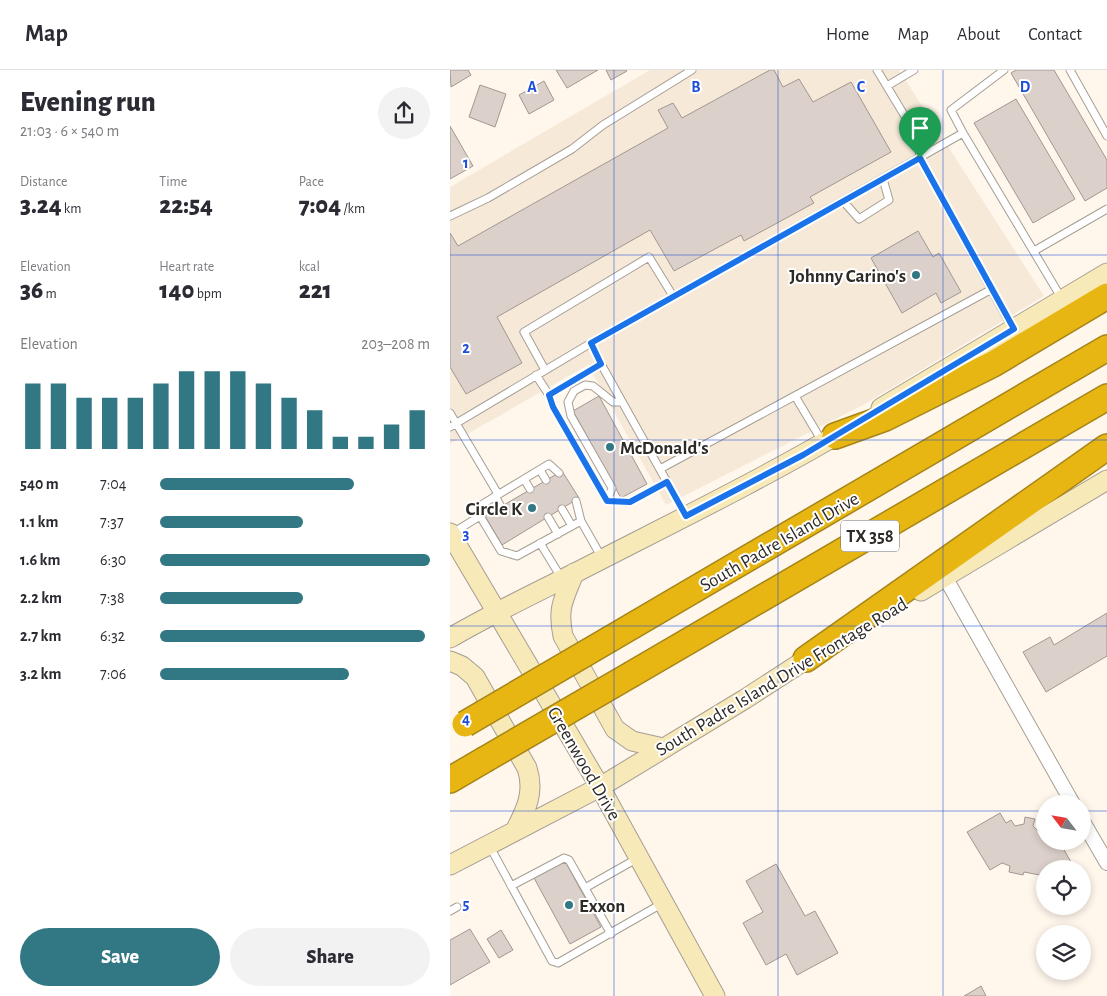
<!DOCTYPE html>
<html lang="en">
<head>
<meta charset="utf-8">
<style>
	:root { --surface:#fff; --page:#f2f2f3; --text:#2b2b33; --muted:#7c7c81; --line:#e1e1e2; --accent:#327884 }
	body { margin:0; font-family:"Alegreya Sans",sans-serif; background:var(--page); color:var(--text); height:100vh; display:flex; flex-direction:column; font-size:19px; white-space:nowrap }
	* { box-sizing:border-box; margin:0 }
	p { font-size:16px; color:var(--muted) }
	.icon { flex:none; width:28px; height:28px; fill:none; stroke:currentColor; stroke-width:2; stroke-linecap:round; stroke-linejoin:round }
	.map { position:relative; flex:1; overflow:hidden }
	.drawer { display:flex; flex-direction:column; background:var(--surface); width:450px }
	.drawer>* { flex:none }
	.needle { width:32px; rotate:301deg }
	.buttons { position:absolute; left:586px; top:725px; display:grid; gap:10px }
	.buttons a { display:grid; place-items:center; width:55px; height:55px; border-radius:50%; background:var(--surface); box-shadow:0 2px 8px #0003; font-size:25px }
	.pin { position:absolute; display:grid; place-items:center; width:42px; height:42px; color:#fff; margin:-51px -21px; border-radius:50% 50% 50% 0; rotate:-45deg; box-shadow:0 0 5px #0007 }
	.pin .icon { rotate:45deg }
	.round { display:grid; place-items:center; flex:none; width:52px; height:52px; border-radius:26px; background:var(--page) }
	.overview { display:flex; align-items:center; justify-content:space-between; height:85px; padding:0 20px }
	h1 { font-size:28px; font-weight:800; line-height:38px }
	.figures { display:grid; grid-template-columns:repeat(3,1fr); gap:8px; height:85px; padding:5px 20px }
	.figures div { display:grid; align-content:center }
	.figures b { font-size:25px; font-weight:800 }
	.figures small { font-size:14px; font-weight:400 }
	.figures p { font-size:14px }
	.chart { height:140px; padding:10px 20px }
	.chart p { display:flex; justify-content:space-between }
	.chart svg { width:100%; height:90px; margin-top:5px; stroke:var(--accent); stroke-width:6 }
	.button { display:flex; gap:10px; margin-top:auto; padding:10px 20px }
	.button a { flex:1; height:58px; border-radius:30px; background:var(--accent); color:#fff; font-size:20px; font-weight:800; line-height:58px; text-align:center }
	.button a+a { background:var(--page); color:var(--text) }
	ul { padding:0 20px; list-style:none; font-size:16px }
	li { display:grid; grid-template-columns:80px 60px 1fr; align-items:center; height:38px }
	li i { height:12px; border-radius:6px; background:var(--accent) }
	header { display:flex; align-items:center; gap:30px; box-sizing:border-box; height:70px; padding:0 25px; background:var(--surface); border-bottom:1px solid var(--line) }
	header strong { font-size:24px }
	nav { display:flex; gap:28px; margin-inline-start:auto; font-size:18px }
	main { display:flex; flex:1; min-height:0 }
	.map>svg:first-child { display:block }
	.built { fill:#f6e9d8 }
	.building { fill:#dcd0ca; stroke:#a29791 }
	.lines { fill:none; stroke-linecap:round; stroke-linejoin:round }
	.service-casing { stroke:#a59e94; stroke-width:9 }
	.minor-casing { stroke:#a59e94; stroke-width:16 }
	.secondary-casing { stroke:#a59e94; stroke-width:21 }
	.motorway-casing { stroke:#a68519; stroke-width:28 }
	.service { stroke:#fff; stroke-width:7 }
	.minor { stroke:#fff; stroke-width:14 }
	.secondary { stroke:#f8e9b8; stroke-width:19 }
	.motorway { stroke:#e7b612; stroke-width:25 }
	.motorway-bridge-casing { stroke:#a68519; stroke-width:28; stroke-linecap:butt }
	.motorway-bridge { stroke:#e7b612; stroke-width:25 }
	.route-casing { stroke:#fff; stroke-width:10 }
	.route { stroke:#1a73e8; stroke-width:6 }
	.grid { fill:none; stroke:#1d4ed8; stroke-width:1; stroke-opacity:0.55 }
	.poi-dot { fill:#327884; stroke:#fff; stroke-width:2 }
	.labels { text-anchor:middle; stroke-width:4; stroke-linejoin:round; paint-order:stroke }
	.shield { fill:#fff; stroke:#6d6b68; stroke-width:1 }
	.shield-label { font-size:18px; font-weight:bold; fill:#2e2b27 }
	.poi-label { font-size:19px; font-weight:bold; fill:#2e2b27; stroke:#fff; text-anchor:end }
	.street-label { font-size:19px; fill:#2e2b27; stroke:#fff }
	.grid-label { font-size:16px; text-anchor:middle; font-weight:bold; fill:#1d4ed8; stroke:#fff; stroke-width:4; stroke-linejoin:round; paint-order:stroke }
</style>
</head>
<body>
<header>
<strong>Map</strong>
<nav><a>Home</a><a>Map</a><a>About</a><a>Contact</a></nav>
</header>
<main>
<section class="drawer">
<div class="overview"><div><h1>Evening run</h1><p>21:03 · 6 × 540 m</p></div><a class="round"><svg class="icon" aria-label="share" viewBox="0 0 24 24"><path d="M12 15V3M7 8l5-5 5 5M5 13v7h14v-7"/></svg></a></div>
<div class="figures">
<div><p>Distance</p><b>3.24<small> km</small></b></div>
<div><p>Time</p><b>22:54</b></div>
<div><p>Pace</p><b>7:04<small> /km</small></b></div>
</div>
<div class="figures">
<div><p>Elevation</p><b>36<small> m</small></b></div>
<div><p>Heart rate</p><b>140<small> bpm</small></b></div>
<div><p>kcal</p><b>221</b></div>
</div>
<div class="chart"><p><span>Elevation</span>203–208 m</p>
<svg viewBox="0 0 160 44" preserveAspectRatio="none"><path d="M5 44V12M15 44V12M25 44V19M35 44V19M45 44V19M55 44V12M65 44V6M75 44V6M85 44V6M95 44V12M105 44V19M115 44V25M125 44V38M135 44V38M145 44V32M155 44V25"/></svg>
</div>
<ul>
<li><b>540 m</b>7:04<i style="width:72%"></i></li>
<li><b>1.1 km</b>7:37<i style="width:53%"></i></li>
<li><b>1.6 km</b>6:30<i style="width:100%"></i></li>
<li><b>2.2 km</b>7:38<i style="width:53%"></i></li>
<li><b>2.7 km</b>6:32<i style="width:98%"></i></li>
<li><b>3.2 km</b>7:06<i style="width:70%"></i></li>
</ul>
<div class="button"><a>Save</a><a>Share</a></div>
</section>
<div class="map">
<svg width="657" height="926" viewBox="0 0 657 926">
	<rect width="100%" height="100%" fill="#fff7ec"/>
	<path class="built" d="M200,0h249l145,226 -181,109 -197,100 -78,-140 -138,79v-257z"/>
	<path class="building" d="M0,0h18l3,5 -20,12z
		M106,0h42l-31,18z
		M156,0h20l1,1 -16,9z
		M320,0h4l9,17 16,-8 14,23 38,-20 40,70 -81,45 4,6 -70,38 -3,-6 -67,36 -24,-41 -153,87 25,46 -56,31 -16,-27v-134l8,13 210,-118 -10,-18 15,-7 9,15z
		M566,0h38l53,90v28l-22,13 -74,-128z
		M94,11l10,19 -25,14 -10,-19z
		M30,15l26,9 -11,33 -26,-10z
		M566,29l59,100 -42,24 -59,-100z
		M0,56l23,40 -23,13z
		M468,161l15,26 6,-4 22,39 -20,11 -5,-10 -34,20 -31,-55z
		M149,326l48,88 -26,14 -48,-87z
		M112,401l17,27 -77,47 -17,-29z
		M657,543v43l-61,36 -23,-40 27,-15 4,8z
		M550,743l6,10 5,-3 4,6 9,-2 1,-7 10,2 -2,7 7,7 5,-4v12h14l12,21 -12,7h-14v7l-21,-4 -1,3 -14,-3 1,-6 -8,-3 -12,7 -23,-38z
		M115,791l36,66 -31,17 -36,-66z
		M326,794l29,52 10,-5 23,42 -41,22 -11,-21 -20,11 -23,-42 20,-11 -17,-31z
		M20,859l20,33 -40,23v-45z
		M51,860l12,20 -14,8 -12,-19z
		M531,916l5,10h-22l7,-4z"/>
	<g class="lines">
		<g class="service-casing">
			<path id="service" d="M427,0l41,68 2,20 93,171
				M554,0l-53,40 12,23 99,166
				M620,0l37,66
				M437,16l27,-16
				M393,131l16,18 30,-19 -6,-21
				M0,146l38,-18 84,-49 31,-24 89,-55
				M584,181l73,-42
				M95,300l-21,-38 125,-75 24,39
				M86,305l13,20 4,12 54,94 23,1 37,-20
				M99,325l52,-31
				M345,326l28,47
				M0,343l48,81
				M0,357l141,-84
				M210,399l332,-180
				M90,400l6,10
				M109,403l-10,-9 -68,41 -1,11 21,35 16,5 64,-35 21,37
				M74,409l6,10
				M45,426l6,11
				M126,431l5,20
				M157,431l5,-13 -41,-72 -3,-14 6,-11 11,-6 8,1 20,16h9
				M112,439l10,17
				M236,446l-85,-152 -10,-21 372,-210
				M98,447l10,17
				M1,464l29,-18
				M90,473l22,36
				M39,775l63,116 6,2 105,-60
				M61,816l53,-28 5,2 42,74
				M135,818l53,-30
				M0,841l7,-4"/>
		</g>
		<g class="minor-casing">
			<path id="minor" d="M495,507l128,227
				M632,750l25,43"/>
		</g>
		<g class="secondary-casing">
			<path id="secondary" d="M431,338l226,-135
				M0,463l150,254 115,209
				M124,503c-10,26 -17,34 -11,63l52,93 17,12 31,7
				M471,521l186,-111
				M0,568c41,-24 83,-44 125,-65 91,-47 184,-92 272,-144
				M0,591l12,5 13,11 52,91c8,24 -1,42 -12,63
				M0,795l150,-78 145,-88 71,-46"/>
		</g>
		<g class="motorway-casing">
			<path id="motorway" d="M385,366l50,-18 108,-54 114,-68
				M160,569l497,-291
				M356,589l301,-212
				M182,604l475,-277
				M0,710l34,-20"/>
		</g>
		<use href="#service" class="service"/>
		<use href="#minor" class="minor"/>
		<use href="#secondary" class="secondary"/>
		<use href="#motorway" class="motorway"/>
		<g class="motorway-bridge-casing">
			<path id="motorway-bridge" d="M15,654l145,-85
				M34,690l148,-86"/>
		</g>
		<use href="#motorway-bridge" class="motorway-bridge"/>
	</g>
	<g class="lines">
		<g class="route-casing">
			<path id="route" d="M470,88l94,171 -211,126 -117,61 -19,-34 -37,20 -23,-1 -54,-94 -4,-12 52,-31 -10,-21z"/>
		</g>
		<use href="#route" class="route"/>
	</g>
	<path class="grid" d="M164,0v926M328,0v926M493,0v926M0,185h657M0,370h657M0,556h657M0,741h595M632,741h25"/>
	<g class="poi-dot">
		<circle cx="466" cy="205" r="5"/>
		<circle cx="160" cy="377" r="5"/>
		<circle cx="82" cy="438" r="5"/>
		<circle cx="119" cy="835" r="5"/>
	</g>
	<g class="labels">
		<rect class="shield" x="391" y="450.5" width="58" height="31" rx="4"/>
		<g class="shield-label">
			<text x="420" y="472">TX 358</text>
		</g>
		<g class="poi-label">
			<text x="456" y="212">Johnny Carino's</text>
			<text x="170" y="384" text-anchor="start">McDonald's</text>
			<text x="72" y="445">Circle K</text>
			<text x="129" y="842" text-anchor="start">Exxon</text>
		</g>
		<g class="street-label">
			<text transform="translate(329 471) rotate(-30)" y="7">South Padre Island Drive</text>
			<text transform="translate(331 606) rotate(-31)" y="7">South Padre Island Drive Frontage Road</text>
			<text transform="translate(135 693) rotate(60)" y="7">Greenwood Drive</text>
		</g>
	</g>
	<g class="grid-label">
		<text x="82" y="22">A</text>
		<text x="246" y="22">B</text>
		<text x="411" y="22">C</text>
		<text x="575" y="22">D</text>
		<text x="16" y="98">1</text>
		<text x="16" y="283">2</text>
		<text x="16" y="469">3</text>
		<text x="16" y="654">4</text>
		<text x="16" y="839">5</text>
	</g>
</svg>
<div class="buttons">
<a><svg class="needle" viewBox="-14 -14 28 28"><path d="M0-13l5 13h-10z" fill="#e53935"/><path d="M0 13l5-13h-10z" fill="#7c7c81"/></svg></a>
<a><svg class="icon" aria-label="locate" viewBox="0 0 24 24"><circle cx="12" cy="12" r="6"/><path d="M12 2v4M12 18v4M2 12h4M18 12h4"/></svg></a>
<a><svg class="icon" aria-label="layers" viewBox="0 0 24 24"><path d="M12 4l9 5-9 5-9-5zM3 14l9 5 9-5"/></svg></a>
</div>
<div class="pin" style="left:470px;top:88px;background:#1e9e55"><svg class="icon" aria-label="arrive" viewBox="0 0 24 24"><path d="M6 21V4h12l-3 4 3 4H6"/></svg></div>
</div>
</main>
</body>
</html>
